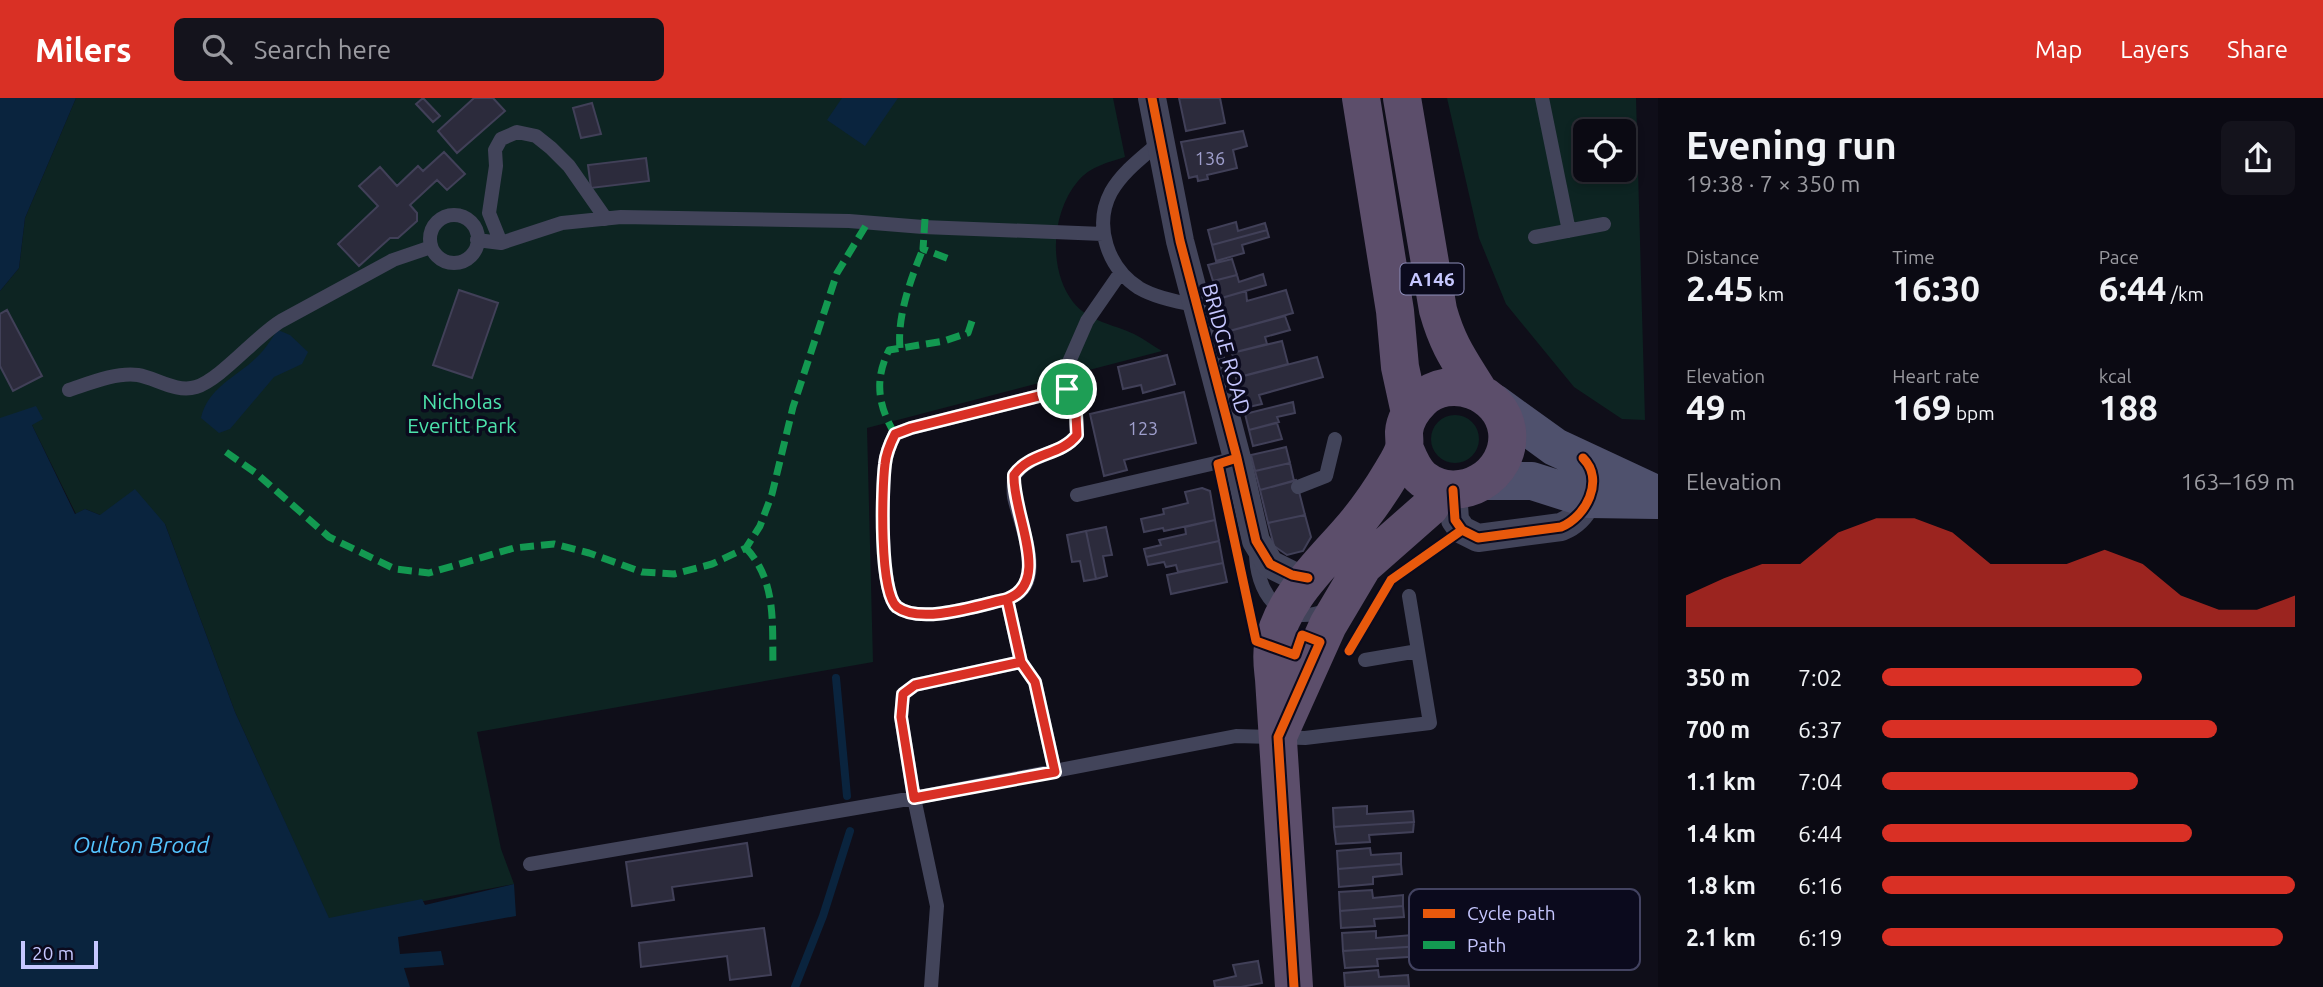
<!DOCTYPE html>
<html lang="en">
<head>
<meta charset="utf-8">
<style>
	:root { --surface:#0b0a13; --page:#14131c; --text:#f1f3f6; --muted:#9a9aa0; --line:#2b2b33; --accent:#d93025 }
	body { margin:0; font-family:Ubuntu,sans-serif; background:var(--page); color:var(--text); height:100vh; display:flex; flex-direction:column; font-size:26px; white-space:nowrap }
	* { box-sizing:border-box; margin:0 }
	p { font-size:23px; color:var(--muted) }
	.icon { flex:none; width:38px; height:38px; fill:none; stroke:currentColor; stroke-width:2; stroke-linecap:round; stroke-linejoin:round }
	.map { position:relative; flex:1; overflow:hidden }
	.side { display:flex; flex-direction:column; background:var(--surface); width:665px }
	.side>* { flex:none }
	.buttons { position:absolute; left:1573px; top:21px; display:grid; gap:14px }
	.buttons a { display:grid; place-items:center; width:63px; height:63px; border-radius:10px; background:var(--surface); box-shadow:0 4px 10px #0003,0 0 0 2px var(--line); font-size:35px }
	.scale { position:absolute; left:21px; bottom:18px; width:77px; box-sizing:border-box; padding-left:7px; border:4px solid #c6c7ff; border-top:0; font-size:19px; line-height:24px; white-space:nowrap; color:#c6c7ff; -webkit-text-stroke:5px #0b0a1d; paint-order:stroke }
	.pin { position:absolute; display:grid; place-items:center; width:60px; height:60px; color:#fff; margin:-30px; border:4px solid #fff; border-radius:50%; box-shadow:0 2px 7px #0007 }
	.round { display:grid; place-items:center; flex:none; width:74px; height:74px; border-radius:10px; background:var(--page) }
	.head { display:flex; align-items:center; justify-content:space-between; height:119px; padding:0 28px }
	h1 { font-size:38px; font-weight:600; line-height:52px }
	.metrics { display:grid; grid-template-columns:repeat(3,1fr); gap:10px; height:119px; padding:7px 28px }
	.metrics div { display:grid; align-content:center }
	.metrics b { font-size:35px; font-weight:600 }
	.metrics small { font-size:19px; font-weight:400 }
	.metrics p { font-size:19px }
	.chart { height:196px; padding:14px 28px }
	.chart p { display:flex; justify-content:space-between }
	.chart svg { width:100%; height:126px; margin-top:7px; fill:var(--accent); opacity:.7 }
	ul { padding:0 28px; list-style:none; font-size:23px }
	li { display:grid; grid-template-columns:112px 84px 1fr; align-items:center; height:52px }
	li i { height:18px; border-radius:9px; background:var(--accent) }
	header { display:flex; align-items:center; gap:42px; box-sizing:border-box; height:98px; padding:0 35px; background:var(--accent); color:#fff }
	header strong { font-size:33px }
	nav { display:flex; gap:38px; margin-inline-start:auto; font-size:24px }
	.search { width:490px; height:63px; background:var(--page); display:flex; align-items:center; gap:18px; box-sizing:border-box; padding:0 24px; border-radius:10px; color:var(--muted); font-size:26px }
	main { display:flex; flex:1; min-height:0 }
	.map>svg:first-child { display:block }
	.green { fill:#0d2422; fill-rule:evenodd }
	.water { fill:#0a243e }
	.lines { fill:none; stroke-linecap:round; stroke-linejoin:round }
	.stream { stroke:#0a243e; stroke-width:8 }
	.building { fill:#2c2b3c; stroke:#414058; stroke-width:2 }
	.service { stroke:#42445a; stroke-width:14 }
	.minor { stroke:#42445a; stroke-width:28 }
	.secondary { stroke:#4f516d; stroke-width:38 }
	.trunk { stroke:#5c4e6b; stroke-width:38 }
	.quiet { stroke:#139951; stroke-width:7; stroke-dasharray:14 7; stroke-linecap:butt }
	.cycleway-casing { stroke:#0b0a1d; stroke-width:13 }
	.cycleway { stroke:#e8590c; stroke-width:9 }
	.route-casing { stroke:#fff; stroke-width:14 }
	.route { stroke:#d93025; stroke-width:9 }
	.labels { text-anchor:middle; stroke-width:7; stroke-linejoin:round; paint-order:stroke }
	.number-label { font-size:18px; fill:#a0a0ce }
	.shield { fill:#0b0a1d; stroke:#8e8ebb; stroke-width:2 }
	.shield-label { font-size:19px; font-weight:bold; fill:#c6c7ff }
	.street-label { font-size:21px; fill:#c6c7ff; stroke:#0b0a1d }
	.park-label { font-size:21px; fill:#4de4ac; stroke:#0b0a1d }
	.water-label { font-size:23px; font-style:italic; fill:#54c4ff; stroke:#0b0a1d }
	.key { fill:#0b0a1d; stroke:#434361; stroke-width:2 }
	.key-label { font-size:19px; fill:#c6c7ff }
</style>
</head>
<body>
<header>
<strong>Milers</strong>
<div class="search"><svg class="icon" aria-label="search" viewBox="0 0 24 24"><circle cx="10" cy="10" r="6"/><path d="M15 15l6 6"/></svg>Search here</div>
<nav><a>Map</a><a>Layers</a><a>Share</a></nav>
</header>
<main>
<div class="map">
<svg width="1658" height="889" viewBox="0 0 1658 889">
	<rect width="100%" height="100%" fill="#0f0e19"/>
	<path class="green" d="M76,0h1037l12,59c-16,5 -36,10 -47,24 -27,32 -30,88 -5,121 16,20 40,22 61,32 10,5 19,12 28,17l-295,77 6,234 -396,70 24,117 13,35 -185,35 -94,-207 -70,-188 -65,-9 -15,-6 -9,5 -44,-89 -32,-7v-127l19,-23 6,-50z
		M1447,0h189l9,322 -23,-1 -48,-32 -68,-83 -27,-66zM1586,33h38v39h-38z
		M1431 341a24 24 0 1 1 48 0a24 24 0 1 1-48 0Z"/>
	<path class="water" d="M0,0h76l-51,120 -6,50 -19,23z
		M842,0h56l-33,48 -38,-26z
		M278,232l12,5 18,17 -6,12 -28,13 -44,52 -11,4 -18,-15c7,-31 36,-41 56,-61 8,-7 14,-18 21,-27z
		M36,308l7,13 -11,6 43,89 10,-5 15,6 35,-26 30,35 70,188 94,206 93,-19 3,6 89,-21 2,32 -118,21 2,17 41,-3 3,14 -40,3 6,19h-410v-569z"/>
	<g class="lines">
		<path class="stream" d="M836,580l11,118
			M795,889l28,-71 27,-85"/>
	</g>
	<path class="building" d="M423,0l17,18 -7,6 -17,-18z
		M474,0h19l12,13 -48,42 -19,-22z
		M1179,0h41l5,25 -39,8z
		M592,5l9,31 -20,4 -8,-30z
		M1243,33l4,15 -14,4 4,18 -30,7 1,4 -10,2 -1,-5 -8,2 -8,-36z
		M444,54l21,22 -18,16 -10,-10 -27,25 7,8v8l-19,17h-8l-31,28 -21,-22 40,-38 -19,-20 21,-19 17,19 21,-20 5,5z
		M646,60l3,23 -58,7 -3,-23z
		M1236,124l2,9 27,-8 2,7 -55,15 -4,-15z
		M1267,132l2,7 -27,8 2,8 -28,8 -4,-16z
		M1232,161l5,16 -24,6 -5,-16z
		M1263,176l3,11 -48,14 -5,-18 24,-6 2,7z
		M459,192l39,13 -26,75 -39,-13z
		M1286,192l7,23 -67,19 -8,-33 28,-8 1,10z
		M7,212l35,66 -29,15 -13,-25v-52z
		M1285,218l5,14 -25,7 2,7 -35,9 -6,-21z
		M1282,243l6,23 -49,13 -7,-24z
		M1167,257l8,29 -32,9 -2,-8 -18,4 -5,-22z
		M1317,259l6,20 -64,18 3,9 -18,4 -8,-30z
		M1184,294l12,51 -72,17 3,10 -23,6 -14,-62z
		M1293,304l2,11 -18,4 2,5 -30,8 -4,-16z
		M1277,325l5,16 -29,7 -4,-16z
		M1286,349l4,16 -35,8 -4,-16z
		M1290,365l4,18 -34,9 -5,-19z
		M1296,382l9,35 -37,8 -8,-33z
		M1202,390l8,3 5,29 -51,11 -1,-3 -19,4 -3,-13 23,-5 -1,-5 25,-6 -3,-11z
		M1305,417l6,22 -8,14 -16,4 -13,-9 -6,-23z
		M1215,422l4,21 -73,16 -2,-8 17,-4 -2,-5 27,-6 -1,-7z
		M1106,429l6,28 -9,1 4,20 -11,3 -10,-48z
		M1086,433l10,48 -12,2 -4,-20 -8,1 -5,-27z
		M1219,443l4,22 -45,9 -2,-7 -10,2 -2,-5 -16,3 -2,-8z
		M1223,465l4,19 -56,12 -4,-19z
		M1367,708v8l46,-3 1,11 -80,5 -1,-19z
		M1414,724l-1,10 -44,3 1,7 -34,2 -2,-17z
		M747,745l5,33 -80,11 2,13 -42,6 -6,-44z
		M1370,750l1,7 30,-2v11l-63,5 -1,-18z
		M1401,766l1,10 -29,3v7l-34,3 -1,-18z
		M1372,792l1,8 30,-3v11l-63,5 -1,-19z
		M1403,808l1,11 -30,2 1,7 -34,2 -1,-17z
		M764,830l7,47 -41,5 -3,-24 -86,11 -2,-24z
		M1376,833v7l61,-5 1,12 -95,6 -1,-18z
		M1438,847l1,10 -62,4 1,7 -33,2 -2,-17z
		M1258,863l4,22 -21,4h-26l-1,-6 22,-5 -3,-11z
		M1378,872l1,7 29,-2 1,11 -64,1 -1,-14z"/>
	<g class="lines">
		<path class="service" d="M1542,0l27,133
			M1160,44c-17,15 -37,29 -49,50 -18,34 -3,76 28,96 17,10 38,14 57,17
			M430 141a24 24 0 1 1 48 0a24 24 0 1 1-48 0Z
			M1535,139l69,-13
			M477,142l24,3 61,-20 59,-6 228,4 74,6 180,7
			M501,145l-12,-30 7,-47 -1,-16 6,-11 16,-7 19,4 15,12 18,18 37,53
			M69,292c21,-7 47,-18 69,-15 18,3 38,18 58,12 24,-7 60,-51 85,-66l112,-61 38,-13
			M1298,389l28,-11 9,-37
			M1077,397l160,-37
			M1256,451c-1,43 24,80 71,61
			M1007,501c-27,6 -86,26 -110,8 -18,-15 -15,-119 -12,-143 1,-11 5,-20 10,-30l16,-6 156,-39
			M1365,562l53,-9
			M1055,674l-20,-90 -14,-20 -14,-63c42,-14 14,-70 7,-102 -1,-7 0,-14 0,-21 16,-24 47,-20 63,-41l-1,-21 -14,-36 25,-57 34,-49
			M530,766l384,-66 322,-62 69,2 125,-15 -21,-127
			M931,889l6,-81 -23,-108 -13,-81 2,-23 12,-9 106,-23"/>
		<path class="minor" d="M1152,0l28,143 57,217 19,83 14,23 22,11 16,3
			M1453,392l2,30 7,10 16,8 83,-11c20,-8 28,-24 31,-44"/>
		<path class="secondary" d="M1494,305l61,44 103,48
			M1485,383h47l57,18 67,1"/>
		<path class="trunk" d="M1361,0l34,213 5,56 10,46
			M1402,0l36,212c10,36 22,51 41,82
			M1279,636l49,-109 35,-59 67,-59 10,-19
			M1294,889l-20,-308c-1,-10 -3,-22 -1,-32 7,-45 47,-82 75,-114 17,-19 31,-39 44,-61 4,-7 10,-16 12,-24 1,-5 0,-10 0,-16 1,-12 8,-23 17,-32 29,-28 81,-8 86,31 5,44 -47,76 -84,48 -10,-8 -14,-20 -19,-32"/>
		<path class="quiet" d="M925,121l-2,30 26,10
			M900,250c-3,-32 11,-70 23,-99
			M895,336c-17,-28 -21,-54 -6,-84l55,-9 24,-8 6,-18
			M226,354l30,21 73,64 66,32 34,4 85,-25 40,-4 35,9 53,19 32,2 38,-10 34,-16 14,-22 12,-32 21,-87 44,-134 31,-51
			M746,450c31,33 26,76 27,119"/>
		<g class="cycleway-casing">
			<path id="cycleway" d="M1152,0l28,143 57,217 19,83 14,23 22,11 16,3
				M1237,360l-19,6 38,177 39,14 7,-20 18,7 -42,95 16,250
				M1453,392l2,30 7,10 16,8 83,-11c25,-10 44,-47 22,-69
				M1349,553l42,-71 71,-50"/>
		</g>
		<use href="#cycleway" class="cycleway"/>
	</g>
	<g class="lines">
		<g class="route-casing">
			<path id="route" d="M1067,291l9,25 1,21c-16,21 -47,17 -63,40 -2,38 39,108 -7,124l14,63 -106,23 -12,9 -2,23 13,81 141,-26 -20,-90 -14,-20 -14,-63c-27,6 -86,26 -110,8 -18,-15 -15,-119 -12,-143 1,-11 5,-20 10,-30l16,-6 156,-39"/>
		</g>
		<use href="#route" class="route"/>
	</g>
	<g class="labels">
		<g class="number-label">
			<text x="1210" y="67">136</text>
			<text x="1143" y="337">123</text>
		</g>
		<rect class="shield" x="1400.5" y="165.5" width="63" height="31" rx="5"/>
		<g class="shield-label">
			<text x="1432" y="188">A146</text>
		</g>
		<g class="street-label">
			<text transform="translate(1226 251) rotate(75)" y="7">BRIDGE ROAD</text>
		</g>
		<g class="park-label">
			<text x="462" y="311">Nicholas<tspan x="462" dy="24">Everitt Park</tspan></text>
		</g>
		<g class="water-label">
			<text x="141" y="755">Oulton Broad</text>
		</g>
	</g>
	<rect x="1409" y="791" width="231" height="81" rx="10" class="key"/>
	<rect x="1423" y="811" width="32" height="9" fill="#e8590c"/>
	<rect x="1423" y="843" width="32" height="8" fill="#139951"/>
	<g class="key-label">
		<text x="1467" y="822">Cycle path</text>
		<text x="1467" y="854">Path</text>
	</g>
</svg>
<div class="buttons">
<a><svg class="icon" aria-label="locate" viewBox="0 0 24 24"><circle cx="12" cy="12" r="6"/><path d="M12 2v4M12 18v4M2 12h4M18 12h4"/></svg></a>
</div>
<div class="scale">20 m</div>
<div class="pin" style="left:1067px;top:291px;background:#1e9e55"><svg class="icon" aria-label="arrive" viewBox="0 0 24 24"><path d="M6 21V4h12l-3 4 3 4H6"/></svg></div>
</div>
<section class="side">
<div class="head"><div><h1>Evening run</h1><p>19:38 · 7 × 350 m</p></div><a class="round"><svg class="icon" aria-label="share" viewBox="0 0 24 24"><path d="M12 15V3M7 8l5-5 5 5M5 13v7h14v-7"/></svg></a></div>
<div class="metrics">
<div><p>Distance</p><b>2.45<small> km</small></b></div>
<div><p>Time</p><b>16:30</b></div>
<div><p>Pace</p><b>6:44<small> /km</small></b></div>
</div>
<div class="metrics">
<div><p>Elevation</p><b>49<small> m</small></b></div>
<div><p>Heart rate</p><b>169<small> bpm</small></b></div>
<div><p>kcal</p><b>188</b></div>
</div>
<div class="chart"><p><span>Elevation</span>163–169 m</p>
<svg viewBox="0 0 160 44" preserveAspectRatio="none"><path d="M0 44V33L10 27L20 22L30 22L40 11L50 6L60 6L70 11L80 22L90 22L100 22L110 17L120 22L130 33L140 38L150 38L160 33V44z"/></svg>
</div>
<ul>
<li><b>350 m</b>7:02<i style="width:63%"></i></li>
<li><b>700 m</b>6:37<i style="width:81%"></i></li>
<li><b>1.1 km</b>7:04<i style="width:62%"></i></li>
<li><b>1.4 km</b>6:44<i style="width:75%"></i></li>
<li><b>1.8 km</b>6:16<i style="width:100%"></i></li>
<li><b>2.1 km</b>6:19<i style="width:97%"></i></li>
</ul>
</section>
</main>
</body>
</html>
